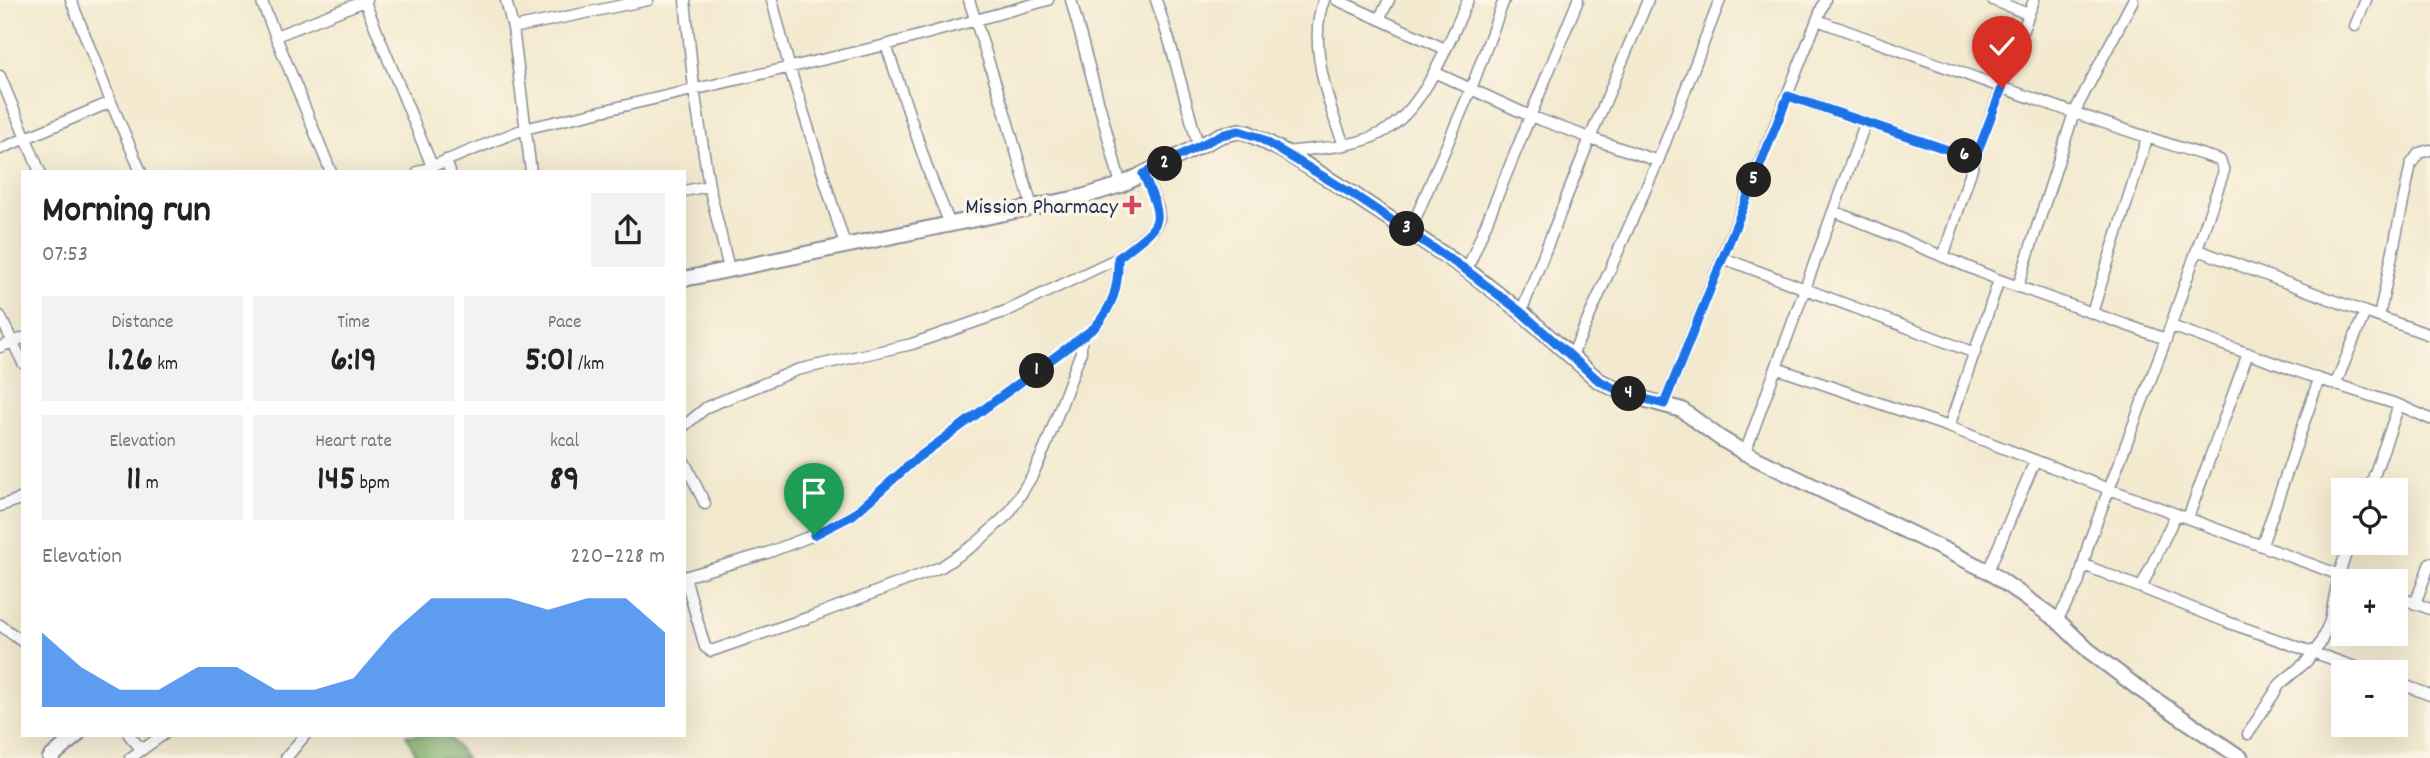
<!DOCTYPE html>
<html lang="en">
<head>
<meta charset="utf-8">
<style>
	:root { --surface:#fff; --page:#f2f2f2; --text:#222; --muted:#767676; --accent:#1a73e8 }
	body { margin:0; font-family:Dekko,sans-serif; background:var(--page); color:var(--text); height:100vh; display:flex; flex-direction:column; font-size:26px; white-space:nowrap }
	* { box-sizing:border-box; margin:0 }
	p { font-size:23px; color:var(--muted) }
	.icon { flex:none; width:38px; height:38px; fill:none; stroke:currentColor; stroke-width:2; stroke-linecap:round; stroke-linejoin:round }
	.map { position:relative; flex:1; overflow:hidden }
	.details { position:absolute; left:21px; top:170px; width:665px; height:567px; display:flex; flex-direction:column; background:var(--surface); border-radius:0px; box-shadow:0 7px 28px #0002 }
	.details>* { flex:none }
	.controls { position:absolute; left:2331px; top:478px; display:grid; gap:14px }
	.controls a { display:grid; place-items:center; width:77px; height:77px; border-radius:0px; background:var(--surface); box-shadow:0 7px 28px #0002; font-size:35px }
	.pin { position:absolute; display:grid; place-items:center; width:60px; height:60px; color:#fff; margin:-72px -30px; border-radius:50% 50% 50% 0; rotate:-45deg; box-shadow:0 0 7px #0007 }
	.pin .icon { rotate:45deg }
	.km { position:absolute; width:35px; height:35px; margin:-18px; border-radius:50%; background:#222; color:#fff; font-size:19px; line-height:35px; text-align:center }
	.round { display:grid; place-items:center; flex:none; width:74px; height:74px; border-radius:0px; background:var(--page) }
	.summary { display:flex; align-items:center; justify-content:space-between; height:119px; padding:0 21px }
	h1 { font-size:38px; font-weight:800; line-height:52px }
	.figures { display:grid; grid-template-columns:repeat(3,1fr); gap:10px; height:119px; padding:7px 21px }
	.figures div { display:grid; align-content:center; border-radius:0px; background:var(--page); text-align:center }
	.figures b { font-size:35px; font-weight:800 }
	.figures small { font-size:19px; font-weight:400 }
	.figures p { font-size:19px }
	.chart { height:196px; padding:14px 21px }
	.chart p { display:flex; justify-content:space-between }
	.chart svg { width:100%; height:126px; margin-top:7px; fill:var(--accent); opacity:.7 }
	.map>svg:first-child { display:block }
	.forest { fill:#83b672; stroke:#4f7268; stroke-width:2 }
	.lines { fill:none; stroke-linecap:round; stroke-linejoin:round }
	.street-casing { stroke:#878c96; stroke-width:13 }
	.primary-casing { stroke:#878c96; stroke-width:18 }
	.street { stroke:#fff; stroke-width:10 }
	.primary { stroke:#fff; stroke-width:14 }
	.route-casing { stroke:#fff; stroke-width:14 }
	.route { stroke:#1a73e8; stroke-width:9 }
	.poi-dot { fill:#d1495b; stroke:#fcf5e5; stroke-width:2.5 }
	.labels { text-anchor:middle; stroke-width:7; stroke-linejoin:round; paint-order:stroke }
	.poi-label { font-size:23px; fill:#1b2f5e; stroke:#fcf5e5; text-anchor:end }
</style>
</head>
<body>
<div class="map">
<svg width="2430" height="758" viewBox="0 0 2430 758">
	<rect width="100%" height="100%" fill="#fcf5e5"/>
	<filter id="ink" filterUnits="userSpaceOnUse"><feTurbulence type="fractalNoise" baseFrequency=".0143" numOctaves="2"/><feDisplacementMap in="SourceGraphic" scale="14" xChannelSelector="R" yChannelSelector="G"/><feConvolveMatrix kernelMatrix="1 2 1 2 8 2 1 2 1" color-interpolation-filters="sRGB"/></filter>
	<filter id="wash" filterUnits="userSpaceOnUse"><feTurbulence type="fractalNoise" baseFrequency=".00686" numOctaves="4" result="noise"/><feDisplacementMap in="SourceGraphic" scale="28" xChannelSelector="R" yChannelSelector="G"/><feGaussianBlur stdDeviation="1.57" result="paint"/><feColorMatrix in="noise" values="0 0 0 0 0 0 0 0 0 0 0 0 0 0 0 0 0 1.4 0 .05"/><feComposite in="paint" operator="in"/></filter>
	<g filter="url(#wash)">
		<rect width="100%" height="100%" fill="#f3e9cf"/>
		<path class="forest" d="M406,735h41l19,23h-48z"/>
	</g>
	<g filter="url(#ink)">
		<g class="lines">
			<g class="street-casing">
				<path id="street" d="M71,0l40,102 30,70
					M261,0l70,172
					M364,0l68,166
					M506,0l7,28 18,144
					M772,0l17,66 56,179
					M969,0l36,113 27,94
					M1071,0l50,185
					M1156,0l14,43 28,102
					M1324,0c-17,40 5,107 20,145
					M1337,0l108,49
					M1993,0l35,14
					M1379,19l10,-19
					M1817,20c134,49 267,99 403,140l4,11 -58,168 -77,203 -11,42 -21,36
					M2355,26l11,-26
					M513,28l135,-28
					M276,36l91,-36
					M886,45l43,128 21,51
					M1434,72l96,44 60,22 58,-138
					M0,76l40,96
					M1788,96l187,63
					M0,149l111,-47
					M1286,152c30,-4 67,-4 95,-19 44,-23 67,-90 87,-133
					M446,160l4,12
					M418,172l106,-43 362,-84 162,-45
					M709,186l20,83
					M684,191l25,-5 -15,-97 -9,-89
					M1834,211l165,69 167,59
					M1410,231l61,-142 33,-89
					M2198,250l167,62 -29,71
					M1943,257l32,-98 59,-159
					M1723,258l252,95
					M1467,270l111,-270
					M2018,286l56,-173 59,-113
					M1521,312l69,-174 68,23
					M2365,312l65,23
					M2092,313l55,-175
					M0,316l23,47
					M2379,317l32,-153 8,-11 11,-3
					M2171,326l148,53
					M0,347l23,-9
					M1571,358l87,-197 62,-161
					M1776,368l89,-244
					M1664,404l161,-404
					M2399,405l31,14
					M684,426l23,-19 90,-37 115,-26 97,-34 109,-52 36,-30 5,-9 -1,-10 -14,-35
					M1949,427l50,-147
					M1745,453l31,-85 173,59 160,62 247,92
					M684,461l21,43
					M0,506l23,-8
					M2188,518l60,-165
					M2262,545l57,-166 80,26 -30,85
					M2084,565l143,57 142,50
					M1988,571l47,-110
					M684,577l83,-24 47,-18 39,-20 63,-56 178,-131c19,-21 25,-42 24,-70
					M685,577l20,70 6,4 102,-35 128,-49 36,-24 32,-30 23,-37 13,-28 36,-96v-13
					M2141,588l35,-74
					M2396,596l34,13
					M2415,604l15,-41
					M0,625l23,17
					M2396,682l34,13
					M2248,734l32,-50 26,-22 14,-18 10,-23 9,-47 11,-32
					M129,735l13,15
					M130,758l33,-23
					M286,758l19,-23"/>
			</g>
			<g class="primary-casing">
				<path id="primary" d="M684,279l398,-82 39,-12 100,-50 18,-4 9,2 37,19 69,43 113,75 54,42 77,68 25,13 59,17 38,28 25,15 243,118 69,49 31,30 50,38 103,70
					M50,758l27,-23"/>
			</g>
			<use href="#street" class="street"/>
			<use href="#primary" class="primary"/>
		</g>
	</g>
	<g class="lines" filter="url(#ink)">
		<g class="route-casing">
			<path id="route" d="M814,535l39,-20 63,-56 178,-131c19,-21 25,-42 24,-70 44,-36 49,-30 25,-84l78,-39 18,-4 19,6 96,58 112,75 55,42 77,68 25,13 41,11 124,-308 187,63 27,-71"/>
		</g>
		<use href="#route" class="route"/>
	</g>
	<path class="poi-dot" d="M1128.5 194.5h7v7h7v7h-7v7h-7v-7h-7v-7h7z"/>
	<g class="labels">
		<g class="poi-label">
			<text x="1118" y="213">Mission Pharmacy</text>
		</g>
	</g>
</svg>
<div class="controls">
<a><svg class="icon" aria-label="locate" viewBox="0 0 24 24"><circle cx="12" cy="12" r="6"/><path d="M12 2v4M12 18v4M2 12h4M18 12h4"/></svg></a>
<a>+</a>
<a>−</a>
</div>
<div class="pin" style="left:814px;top:535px;background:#1e9e55"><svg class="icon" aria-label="arrive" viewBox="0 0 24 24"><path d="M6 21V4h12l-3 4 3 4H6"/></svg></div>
<div class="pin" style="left:2002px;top:88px;background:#d93025"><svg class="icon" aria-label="check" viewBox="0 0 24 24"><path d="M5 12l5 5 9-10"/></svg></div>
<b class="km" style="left:1037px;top:371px">1</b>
<b class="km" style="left:1165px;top:164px">2</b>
<b class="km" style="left:1407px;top:229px">3</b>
<b class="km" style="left:1629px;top:394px">4</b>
<b class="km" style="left:1754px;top:180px">5</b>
<b class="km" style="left:1965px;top:156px">6</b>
<section class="details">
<div class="summary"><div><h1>Morning run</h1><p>07:53</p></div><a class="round"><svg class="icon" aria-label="share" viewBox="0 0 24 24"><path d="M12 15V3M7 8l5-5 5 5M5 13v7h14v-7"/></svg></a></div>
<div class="figures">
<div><p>Distance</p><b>1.26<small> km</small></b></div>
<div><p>Time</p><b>6:19</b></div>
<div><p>Pace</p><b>5:01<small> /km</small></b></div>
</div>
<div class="figures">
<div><p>Elevation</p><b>11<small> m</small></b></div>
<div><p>Heart rate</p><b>145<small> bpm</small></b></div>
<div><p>kcal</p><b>89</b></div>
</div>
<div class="chart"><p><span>Elevation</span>220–228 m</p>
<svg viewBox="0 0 160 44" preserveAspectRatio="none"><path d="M0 44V18L10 30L20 38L30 38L40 30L50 30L60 38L70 38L80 34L90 18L100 6L110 6L120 6L130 10L140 6L150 6L160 18V44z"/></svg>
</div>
</section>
</div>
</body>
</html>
